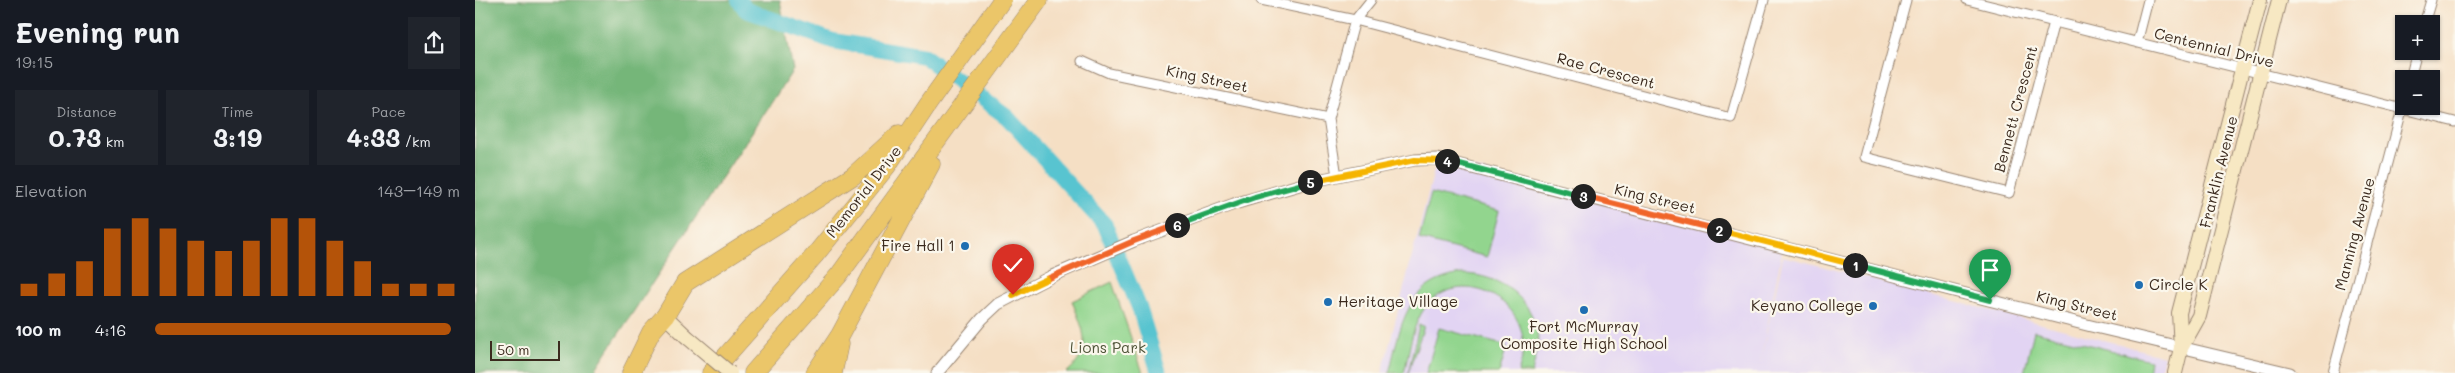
<!DOCTYPE html>
<html lang="en">
<head>
<meta charset="utf-8">
<style>
	:root { --surface:#171b24; --page:#20242c; --text:#f1f3f6; --muted:#9ea1a6; --accent:#b45309 }
	body { margin:0; font-family:Mali,sans-serif; background:var(--page); color:var(--text); height:100vh; display:flex; flex-direction:column; font-size:19px; white-space:nowrap }
	* { box-sizing:border-box; margin:0 }
	p { font-size:16px; color:var(--muted) }
	.icon { flex:none; width:28px; height:28px; fill:none; stroke:currentColor; stroke-width:2; stroke-linecap:round; stroke-linejoin:round }
	.map { position:relative; flex:1; overflow:hidden }
	.panel { display:flex; flex-direction:column; background:var(--surface); width:475px }
	.panel>* { flex:none }
	.tools { position:absolute; left:1920px; top:15px; display:grid; gap:10px }
	.tools a { display:grid; place-items:center; width:45px; height:45px; border-radius:0px; background:var(--surface); box-shadow:0 1px 4px #0004; font-size:25px }
	.scale { position:absolute; left:15px; bottom:12px; width:70px; box-sizing:border-box; padding-left:5px; border:2px solid #3b2a1e; border-top:0; font-size:14px; line-height:18px; white-space:nowrap; color:#3b2a1e; -webkit-text-stroke:4px #fbf7ec; paint-order:stroke }
	.pin { position:absolute; display:grid; place-items:center; width:42px; height:42px; color:#fff; margin:-51px -21px; border-radius:50% 50% 50% 0; rotate:-45deg; box-shadow:0 0 5px #0007 }
	.pin .icon { rotate:45deg }
	.km { position:absolute; width:25px; height:25px; margin:-12px; border-radius:50%; background:#222; color:#fff; font-size:14px; line-height:25px; text-align:center }
	.round { display:grid; place-items:center; flex:none; width:52px; height:52px; border-radius:0px; background:var(--page) }
	.headline { display:flex; align-items:center; justify-content:space-between; height:85px; padding:0 15px }
	h1 { font-size:28px; font-weight:700; line-height:38px }
	.figures { display:grid; grid-template-columns:repeat(3,1fr); gap:8px; height:85px; padding:5px 15px }
	.figures div { display:grid; align-content:center; border-radius:0px; background:var(--page); text-align:center }
	.figures b { font-size:25px; font-weight:700 }
	.figures small { font-size:14px; font-weight:400 }
	.figures p { font-size:14px }
	.chart { height:140px; padding:10px 15px }
	.chart p { display:flex; justify-content:space-between }
	.chart svg { width:100%; height:90px; margin-top:5px; stroke:var(--accent); stroke-width:6 }
	ul { padding:0 15px; list-style:none; font-size:16px }
	li { display:grid; grid-template-columns:80px 60px 1fr; align-items:center; height:38px }
	li i { height:12px; border-radius:6px; background:var(--accent) }
	main { display:flex; flex:1; min-height:0 }
	.map>svg:first-child { display:block }
	.built { fill:#e2d4f3 }
	.green { fill:#92d58e; stroke:#668056 }
	.forest { fill:#75b679; stroke:#58704c }
	.lines { fill:none; stroke-linecap:round; stroke-linejoin:round }
	.river { stroke:#58c4d0; stroke-width:16 }
	.minor-casing { stroke:#988471; stroke-width:11 }
	.tertiary-casing { stroke:#988471; stroke-width:13 }
	.secondary-casing { stroke:#988471; stroke-width:16 }
	.motorway-casing { stroke:#988471; stroke-width:19 }
	.minor { stroke:#fff; stroke-width:9 }
	.tertiary { stroke:#fff; stroke-width:11 }
	.secondary { stroke:#f7e8c3; stroke-width:14 }
	.motorway { stroke:#ebc669; stroke-width:18 }
	.secondary-bridge-casing { stroke:#988471; stroke-width:16; stroke-linecap:butt }
	.secondary-bridge { stroke:#f7e8c3; stroke-width:14 }
	.split-1-casing { stroke:#fff; stroke-width:10 }
	.split-2-casing { stroke:#fff; stroke-width:10 }
	.split-3-casing { stroke:#fff; stroke-width:10 }
	.split-4-casing { stroke:#fff; stroke-width:10 }
	.split-5-casing { stroke:#fff; stroke-width:10 }
	.split-6-casing { stroke:#fff; stroke-width:10 }
	.split-7-casing { stroke:#fff; stroke-width:10 }
	.split-8-casing { stroke:#fff; stroke-width:10 }
	.split-1 { stroke:#22a559; stroke-width:6 }
	.split-2 { stroke:#f5b400; stroke-width:6 }
	.split-3 { stroke:#f0652b; stroke-width:6 }
	.split-4 { stroke:#22a559; stroke-width:6 }
	.split-5 { stroke:#f5b400; stroke-width:6 }
	.split-6 { stroke:#22a559; stroke-width:6 }
	.split-7 { stroke:#f0652b; stroke-width:6 }
	.split-8 { stroke:#f5b400; stroke-width:6 }
	.poi-dot { fill:#1f6fb2; stroke:#fbf7ec; stroke-width:2 }
	.labels { text-anchor:middle; stroke-width:4.5; stroke-linejoin:round; paint-order:stroke }
	.street-label { font-size:15px; fill:#3b2a1e; stroke:#fbf7ec }
	.poi-label { font-size:15px; fill:#3b2a1e; stroke:#fbf7ec; text-anchor:end }
	.park-label { font-size:15px; fill:#51553a; stroke:#fbf7ec }
</style>
</head>
<body>
<main>
<section class="panel">
<div class="headline"><div><h1>Evening run</h1><p>19:15</p></div><a class="round"><svg class="icon" aria-label="share" viewBox="0 0 24 24"><path d="M12 15V3M7 8l5-5 5 5M5 13v7h14v-7"/></svg></a></div>
<div class="figures">
<div><p>Distance</p><b>0.73<small> km</small></b></div>
<div><p>Time</p><b>3:19</b></div>
<div><p>Pace</p><b>4:33<small> /km</small></b></div>
</div>
<div class="chart"><p><span>Elevation</span>143–149 m</p>
<svg viewBox="0 0 160 44" preserveAspectRatio="none"><path d="M5 44V38M15 44V33M25 44V27M35 44V11M45 44V6M55 44V11M65 44V17M75 44V22M85 44V17M95 44V6M105 44V6M115 44V17M125 44V27M135 44V38M145 44V38M155 44V38"/></svg>
</div>
<ul>
<li><b>100 m</b>4:16<i style="width:97%"></i></li>
</ul>
</section>
<div class="map">
<svg width="1980" height="373" viewBox="0 0 1980 373">
	<rect width="100%" height="100%" fill="#fbf7ec"/>
	<filter id="ink" filterUnits="userSpaceOnUse"><feTurbulence type="fractalNoise" baseFrequency=".02" numOctaves="2"/><feDisplacementMap in="SourceGraphic" scale="10" xChannelSelector="R" yChannelSelector="G"/><feConvolveMatrix kernelMatrix="1 2 1 2 8 2 1 2 1" color-interpolation-filters="sRGB"/></filter>
	<filter id="wash" filterUnits="userSpaceOnUse"><feTurbulence type="fractalNoise" baseFrequency=".0096" numOctaves="4" result="noise"/><feDisplacementMap in="SourceGraphic" scale="20" xChannelSelector="R" yChannelSelector="G"/><feGaussianBlur stdDeviation="1.12" result="paint"/><feColorMatrix in="noise" values="0 0 0 0 0 0 0 0 0 0 0 0 0 0 0 0 0 1.4 0 .05"/><feComposite in="paint" operator="in"/></filter>
	<g filter="url(#wash)">
		<rect width="100%" height="100%" fill="#f5dfc4"/>
		<path class="built" d="M962,159l346,88 -24,121 24,-112 381,100 -4,17h-778z"/>
		<path class="green" d="M956,193l68,18 -12,46 -68,-18z
			M987,274c37,0 72,24 76,64 1,11 -4,24 -6,35h-14c3,-11 7,-23 5,-34 -6,-50 -75,-72 -102,-25 -10,17 -12,40 -17,59h-15c12,-47 16,-91 73,-99z
			M637,282l31,91h-77c29,-23 17,-43 6,-72z
			M944,325l5,1 -16,47z
			M964,328l68,18 -8,27h-73z
			M1559,331l116,29 -2,13h-124z"/>
		<path class="forest" d="M0,0h305l13,70 -200,303h-118z"/>
		<g class="lines">
			<path class="river" d="M264,0l7,10 87,31 91,15 83,61 98,108 34,82 20,66"/>
		</g>
	</g>
	<g filter="url(#ink)">
		<g class="lines">
			<g class="minor-casing">
				<path id="minor" d="M786,0l94,20 376,98 33,-118
					M1431,0l-42,157 145,36 45,-171
					M1492,0l488,122
					M1949,24l7,-24
					M1662,43l11,-43
					M607,61l27,12 219,46
					M1935,79l7,-28
					M862,176l-9,-57 27,-99 16,-20
					M1858,373l71,-271"/>
			</g>
			<g class="tertiary-casing">
				<path id="tertiary" d="M462,373l45,-54 16,-15 54,-28 82,-35 100,-37 79,-23 102,-21 22,-1 654,167 199,47"/>
			</g>
			<g class="secondary-casing">
				<path id="secondary" d="M190,316l21,20
					M1706,348l-2,-35 81,-313
					M1700,373l6,-25 18,-32 80,-316"/>
			</g>
			<g class="motorway-casing">
				<path id="motorway" d="M156,373l20,-41 14,-16 20,-33 168,-107 46,-42
					M236,373l104,-118 72,-89 41,-62 74,-104
					M278,373l86,-98 200,-275
					M340,373l25,-38 91,-171
					M358,373l6,-29"/>
			</g>
			<use href="#minor" class="minor"/>
			<use href="#tertiary" class="tertiary"/>
			<use href="#secondary" class="secondary"/>
			<use href="#motorway" class="motorway"/>
			<g class="secondary-bridge-casing">
				<path id="secondary-bridge" d="M211,336l44,37"/>
			</g>
			<use href="#secondary-bridge" class="secondary-bridge"/>
		</g>
	</g>
	<g class="lines" filter="url(#ink)">
		<g class="split-1-casing">
			<path id="split-1" d="M1380,265l135,35"/>
		</g>
		<g class="split-2-casing">
			<path id="split-2" d="M1244,230l136,35"/>
		</g>
		<g class="split-3-casing">
			<path id="split-3" d="M1108,196l136,34"/>
		</g>
		<g class="split-4-casing">
			<path id="split-4" d="M972,161l136,35"/>
		</g>
		<g class="split-5-casing">
			<path id="split-5" d="M835,182l105,-22 32,1"/>
		</g>
		<g class="split-6-casing">
			<path id="split-6" d="M702,225l78,-28 55,-15"/>
		</g>
		<g class="split-7-casing">
			<path id="split-7" d="M572,279l87,-38 43,-16"/>
		</g>
		<g class="split-8-casing">
			<path id="split-8" d="M538,295l34,-16"/>
		</g>
		<use href="#split-1" class="split-1"/>
		<use href="#split-2" class="split-2"/>
		<use href="#split-3" class="split-3"/>
		<use href="#split-4" class="split-4"/>
		<use href="#split-5" class="split-5"/>
		<use href="#split-6" class="split-6"/>
		<use href="#split-7" class="split-7"/>
		<use href="#split-8" class="split-8"/>
	</g>
	<g class="poi-dot">
		<circle cx="490" cy="246" r="5"/>
		<circle cx="1664" cy="285" r="5"/>
		<circle cx="853" cy="302" r="5"/>
		<circle cx="1398" cy="306" r="5"/>
		<circle cx="1109" cy="310" r="5"/>
	</g>
	<g class="labels">
		<g class="street-label">
			<text transform="translate(1739 48) rotate(14)" y="5">Centennial Drive</text>
			<text transform="translate(1131 71) rotate(15)" y="5">Rae Crescent</text>
			<text transform="translate(732 79) rotate(12)" y="5">King Street</text>
			<text transform="translate(1541 109) rotate(-75)" y="5">Bennett Crescent</text>
			<text transform="translate(1744 172) rotate(-76)" y="5">Franklin Avenue</text>
			<text transform="translate(389 192) rotate(-52)" y="5">Memorial Drive</text>
			<text transform="translate(1180 199) rotate(14)" y="5">King Street</text>
			<text transform="translate(1880 234) rotate(-75)" y="5">Manning Avenue</text>
			<text transform="translate(1602 306) rotate(14)" y="5">King Street</text>
		</g>
		<g class="poi-label">
			<text x="480" y="251">Fire Hall 1</text>
			<text x="1674" y="290" text-anchor="start">Circle K</text>
			<text x="863" y="307" text-anchor="start">Heritage Village</text>
			<text x="1388" y="311">Keyano College</text>
			<text x="1109" y="332" text-anchor="middle">Fort McMurray<tspan x="1109" dy="17">Composite High School</tspan></text>
		</g>
		<g class="park-label">
			<text x="633" y="353">Lions Park</text>
		</g>
	</g>
</svg>
<div class="tools">
<a>+</a>
<a>−</a>
</div>
<div class="scale">50 m</div>
<div class="pin" style="left:1515px;top:300px;background:#1e9e55"><svg class="icon" aria-label="arrive" viewBox="0 0 24 24"><path d="M6 21V4h12l-3 4 3 4H6"/></svg></div>
<div class="pin" style="left:538px;top:295px;background:#d93025"><svg class="icon" aria-label="check" viewBox="0 0 24 24"><path d="M5 12l5 5 9-10"/></svg></div>
<b class="km" style="left:1380px;top:265px">1</b>
<b class="km" style="left:1244px;top:230px">2</b>
<b class="km" style="left:1108px;top:196px">3</b>
<b class="km" style="left:972px;top:161px">4</b>
<b class="km" style="left:835px;top:182px">5</b>
<b class="km" style="left:702px;top:225px">6</b>
</div>
</main>
</body>
</html>
